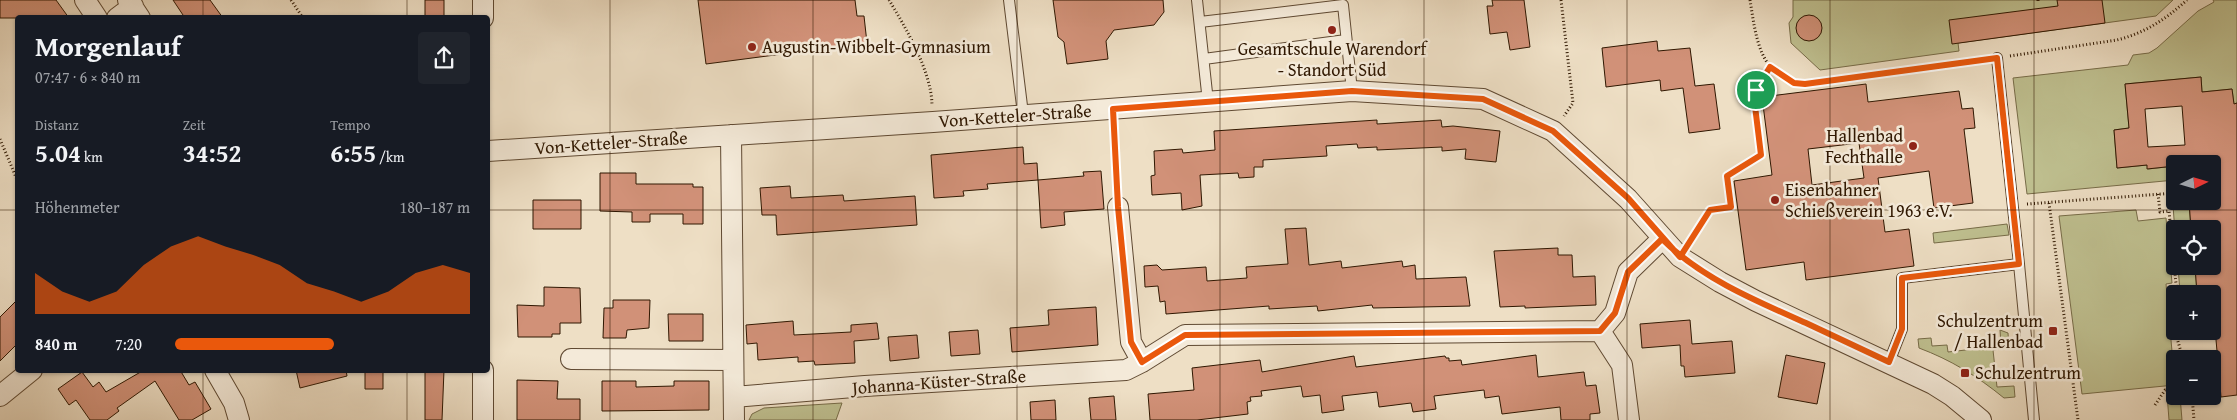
<!DOCTYPE html>
<html lang="de">
<head>
<meta charset="utf-8">
<style>
	:root { --surface:#171b24; --page:#20242c; --text:#f1f3f6; --muted:#9ea1a6; --accent:#ea580c }
	body { margin:0; font-family:"Gentium Book Plus",serif; background:var(--page); color:var(--text); height:100vh; display:flex; flex-direction:column; font-size:19px; white-space:nowrap }
	* { box-sizing:border-box; margin:0 }
	p { font-size:16px; color:var(--muted) }
	.icon { flex:none; width:28px; height:28px; fill:none; stroke:currentColor; stroke-width:2; stroke-linecap:round; stroke-linejoin:round }
	.map { position:relative; flex:1; overflow:hidden }
	.sheet { position:absolute; left:15px; top:15px; width:475px; height:358px; display:flex; flex-direction:column; background:var(--surface); border-radius:5px; box-shadow:0 1px 4px #0004 }
	.sheet>* { flex:none }
	.needle { width:32px; rotate:85deg }
	.controls { position:absolute; left:2166px; top:155px; display:grid; gap:10px }
	.controls a { display:grid; place-items:center; width:55px; height:55px; border-radius:5px; background:var(--surface); box-shadow:0 1px 4px #0004; font-size:25px }
	.pin { position:absolute; display:grid; place-items:center; width:42px; height:42px; color:#fff; margin:-21px; border:2px solid #fff; border-radius:50%; box-shadow:0 1px 5px #0007 }
	.round { display:grid; place-items:center; flex:none; width:52px; height:52px; border-radius:5px; background:var(--page) }
	.head { display:flex; align-items:center; justify-content:space-between; height:85px; padding:0 20px }
	h1 { font-size:28px; font-weight:800; line-height:38px }
	.figures { display:grid; grid-template-columns:repeat(3,1fr); gap:8px; height:85px; padding:5px 20px }
	.figures div { display:grid; align-content:center }
	.figures b { font-size:25px; font-weight:800 }
	.figures small { font-size:14px; font-weight:400 }
	.figures p { font-size:14px }
	.chart { height:140px; padding:10px 20px }
	.chart p { display:flex; justify-content:space-between }
	.chart svg { width:100%; height:90px; margin-top:5px; fill:var(--accent); opacity:.7 }
	ul { padding:0 20px; list-style:none; font-size:16px }
	li { display:grid; grid-template-columns:80px 60px 1fr; align-items:center; height:38px }
	li i { height:12px; border-radius:6px; background:var(--accent) }
	.map>svg:first-child { display:block }
	.green { fill:#bfc090; stroke:#776c48 }
	.building { fill:#d19178; stroke:#2f1701; fill-rule:evenodd }
	.lines { fill:none; stroke-linecap:round; stroke-linejoin:round }
	.service-casing { stroke:#5f4932; stroke-width:12 }
	.minor-casing { stroke:#5f4932; stroke-width:22 }
	.path { stroke:#2f1701; stroke-width:3; stroke-dasharray:1 2.5; stroke-linecap:butt }
	.service { stroke:#f4ead9; stroke-width:10 }
	.minor { stroke:#f4ead9; stroke-width:20 }
	.route-casing { stroke:#fff; stroke-width:10 }
	.route { stroke:#ea580c; stroke-width:6 }
	.grid { fill:none; stroke:#2f1701; stroke-width:1; stroke-opacity:0.55 }
	.poi-dot { fill:#8f2418; stroke:#f4ead9; stroke-width:2 }
	.labels { text-anchor:middle; stroke-width:5; stroke-linejoin:round; paint-order:stroke }
	.poi-label { font-size:18px; fill:#2f1701; stroke:#f4ead9; text-anchor:start }
	.street-label { font-size:18px; fill:#2f1701; stroke:#f4ead9 }
</style>
</head>
<body>
<div class="map">
<svg width="2237" height="420" viewBox="0 0 2237 420">
	<rect width="100%" height="100%" fill="#eedfc5"/>
	<filter id="stains"><feTurbulence type="fractalNoise" baseFrequency=".004" numOctaves="4"/><feColorMatrix values="0 0 0 0 .2 0 0 0 0 .09 0 0 0 0 .02 0 0 0 .5 -.17"/></filter>
	<radialGradient id="worn" r=".72"><stop offset=".6" stop-color="#630" stop-opacity="0"/><stop offset="1" stop-color="#630" stop-opacity=".3"/></radialGradient>
	<path class="green" d="M1793,0h380l-17,16 -198,27 1,8 -139,19 -29,-27 -2,-20 4,-6z
		M2213,0h24v103l-3,1 -2,-15 -30,3 -1,-15 -76,7 4,44 -15,2 3,38 30,-3 1,4 27,-3v14l-148,14 -14,-116 115,-13 5,-10 16,-2 8,-5 41,-37 16,-9z
		M2189,203l2,26h-16v4l-2,-28z
		M2136,210l2,11 28,-3 6,65 -6,1 9,101 -93,9 -23,-178z
		M2007,224l2,11 -75,8 -1,-10z
		M2178,266h17l2,26 -17,1z
		M2000,330l8,3 1,15 -16,2 4,37 17,-1 1,11 -11,1c-27,-22 -53,-38 -85,-50l-1,-9 13,-1 1,8 15,-1 1,7 53,-6z
		M2167,394h8v2h5l2,24h-13z
		M842,403l-6,17h-87l3,-6 12,-6z"/>
	<path class="building" d="M0,0h56l13,18h-69z
		M173,0h37l13,18h-38z
		M425,0h19v18h-19z
		M698,0h157l2,16h7l3,27 -161,21z
		M1053,0h110l1,12 -10,13 -40,5 -8,11 2,18 -41,5 -3,-22 -6,-5z
		M1492,0h32l6,47 -20,3 -3,-18 -17,2 -3,-28h6z
		M2057,0h45l3,23 -153,21 -3,-24 109,-14z
		M1796 28a13 13 0 1 1 26 0a13 13 0 1 1-26 0Z
		M1657,41l1,10 32,-3 5,38 19,-2 6,45 -31,4 -6,-45 -22,3 -1,-11 -54,7 -4,-39z
		M2201,77l1,15 30,-3 2,15 3,-1v292l-16,2 -9,-103h-15l-2,-28h17v-37h-21l-2,-28h23v-37h-37v2l-28,3v-4l-30,3 -3,-38 15,-2 -4,-44zM2182,106l3,39 -37,2 -3,-38z
		M1866,84l2,18 91,-11 3,18 11,-1 2,20 -11,1 9,74 -39,5 -5,-37 -51,7 7,54 24,-3 5,37 -108,14 -2,-18 -58,8 -12,-89 38,-6 -10,-78zM1859,143l5,35 -52,7 -4,-36z
		M1377,120v4l64,-4 1,7 11,-1 47,5 -4,31 -31,-3 1,-10 -24,2v-4l-65,3v-3l-19,1 -1,-4 -31,2 1,10 -64,4v7h-9v10l-15,1 -1,-5 -38,2 2,31 -20,4 -1,-17 -29,2 -1,-19 4,-1 -1,-24 28,-2 1,4 32,-3 -1,-19z
		M1023,147l1,17 13,-1 1,17 46,-4 -1,-4 18,-1 3,38 -40,3 1,13 -24,3 -3,-48 -51,4 1,5 -25,2 1,5 -30,2 -3,-43z
		M600,173h36v11h57v3h10v37h-20v-10h-33v8h-18v-10l-32,-1z
		M790,186l1,12 52,-3 1,6 71,-5 2,29 -140,10 -1,-20h-14l-2,-27z
		M533,200h48v29h-48z
		M1306,228l3,37 32,-4 1,7 60,-7 1,6 12,-2 1,14 50,-2 4,29 -97,2 -1,-3 -54,6 -1,-5 -48,3v-3l-103,8 -1,-13 -5,1 -2,-16 -13,1 -1,-21 13,-1 5,5 44,-3 1,14 40,-3 -1,-11 42,-3 -3,-35z
		M1558,248v7h14l1,22 22,-1 1,29 -71,3v-2l-25,1 -6,-56z
		M544,287l36,1 1,35h-21v11h-8v3h-34l-1,-32 27,1z
		M18,299v44l-18,18v-44z
		M613,300h37l-1,28 -22,2 -1,8h-23l1,-30h9z
		M1096,307l2,38 -86,7 -2,-24 39,-3 -1,-15z
		M668,314h35v27h-34z
		M1690,320l2,24 40,-3 3,32 -50,4 -1,-11h-3l-1,-21 -38,3 -2,-24z
		M793,321l1,14 57,-3v-7l26,-2 2,16 -25,2 1,22 -40,2 -1,-4 -16,1v-5l-40,3 -1,-17 -10,1 -1,-19z
		M978,330l2,24 -29,2 -2,-24z
		M917,335l2,23 -29,3 -2,-24z
		M1536,355l2,22 46,-5 2,14 10,-1 4,28 -10,1v6h-29l-1,-13 -58,7 -3,-18 -14,2 -1,-8 -50,6 2,13 -23,3 -2,-9 -32,4 -2,-15 -35,4 2,14 -22,3 -2,-18 -17,2 -2,-11 -40,5 1,5 -12,1 1,4 -4,1 1,12 -51,6h-47l-2,-26 46,-4 -2,-22 68,-8 2,12 92,-16 2,11 89,-11 1,2h3v3l12,-1 1,5z
		M1786,355l39,8 -8,41 -39,-7z
		M144,370h36l9,15 6,-3 16,27 -19,11h-13l-24,-39 -38,27 2,3 -12,9h-17l-14,-20 -7,5 -11,-16 24,-17 11,15 6,-5 7,10z
		M296,370h50l1,6 -47,12z
		M365,370h18v19h-18z
		M425,370h19l-2,50h-17z
		M517,380l41,1 -1,18h23v21h-63z
		M602,381h34v6l38,-1v-5h35v29l-107,1z
		M1114,396l2,24h-25l-2,-22z
		M1055,400l1,20h-25l-1,-18z"/>
	<g class="lines">
		<g class="service-casing">
			<path id="service" d="M1009,0l14,114
				M1197,0l11,102
				M1200,22l143,-17 9,86
				M1997,58l22,206
				M1204,59l142,-19
				M1889,362l13,-33v-51l117,-14 15,156"/>
		</g>
		<g class="minor-casing">
			<path id="minor" d="M85,0l12,18
				M128,0l12,18
				M483,0v18
				M117,18l16,-12
				M731,135l3,285
				M488,151l445,-29 419,-31 131,8 70,32 75,68 52,58 40,25 36,19 177,83 19,12 29,24
				M1118,207l13,135 11,20
				M1600,331l15,-18 13,-41 34,-33
				M1600,331l22,34 7,55
				M571,359l162,1
				M215,370l19,33 5,17
				M0,396l32,-26
				M734,397l131,-11 261,-16 16,-8 43,-27 415,-4
				M483,420v-50"/>
		</g>
		<path class="path" d="M291,0l12,18
			M889,0c17,28 42,71 43,104
			M1561,0l12,103 -9,13
			M1750,0c6,36 9,80 55,84l179,-25
			M2038,0v3
			M2010,56l107,-16c28,-7 49,-21 70,-40
			M1114,128l3,61
			M0,139l18,43
			M2158,194l2,18 9,-1 8,83
			M2049,203l29,217
			M2027,204l148,-11
			M1691,239l19,-29 21,-3 -4,-31 34,-21 -7,-57 2,-8 14,-23
			M2175,295h-4l4,36
			M2175,331l8,28
			M2192,396l2,24
			M2155,405l10,-15h10"/>
		<use href="#service" class="service"/>
		<use href="#minor" class="minor"/>
	</g>
	<g class="lines">
		<g class="route-casing">
			<path id="route" d="M1756,90l-2,8 7,57 -34,21 4,31 -21,3 -30,47 -52,-59 -75,-67 -70,-32 -131,-8 -239,18 5,98 13,135 11,20 43,-27 415,-4 15,-18 13,-41 34,-33c39,39 94,62 144,84 28,13 55,26 83,39l13,-33v-51l117,-14 -22,-206 -192,26 -11,-1 -24,-16 -14,23"/>
		</g>
		<use href="#route" class="route"/>
	</g>
	<path class="grid" d="M203,0v18M407,0v18M610,0v420M813,0v420M1017,0v420M1220,0v420M1424,0v420M1627,0v420M1830,0v420M2034,0v420M0,210h18M488,210h1749M203,370v50M407,370v50"/>
	<g class="poi-dot">
		<circle cx="1332" cy="30" r="5"/>
		<circle cx="752" cy="47" r="5"/>
		<circle cx="1913" cy="146" r="5"/>
		<circle cx="1775" cy="200" r="5"/>
		<rect x="2048" y="326" width="10" height="10" rx="2.5"/>
		<rect x="1960" y="368" width="10" height="10" rx="2.5"/>
	</g>
	<g class="labels">
		<g class="poi-label">
			<text x="762" y="53">Augustin-Wibbelt-Gymnasium</text>
			<text x="1332" y="55" text-anchor="middle">Gesamtschule Warendorf<tspan x="1332" dy="21">- Standort Süd</tspan></text>
			<text x="1903" y="142" text-anchor="end">Hallenbad<tspan x="1903" dy="21">Fechthalle</tspan></text>
			<text x="1785" y="196">Eisenbahner<tspan x="1785" dy="21">Schießverein 1963 e.V.</tspan></text>
			<text x="2043" y="327" text-anchor="end">Schulzentrum<tspan x="2043" dy="21">/ Hallenbad</tspan></text>
			<text x="1975" y="379">Schulzentrum</text>
		</g>
		<g class="street-label">
			<text transform="translate(1015 116) rotate(-4)" y="6">Von-Ketteler-Straße</text>
			<text transform="translate(611 143) rotate(-4)" y="6">Von-Ketteler-Straße</text>
			<text transform="translate(939 382) rotate(-4)" y="6">Johanna-Küster-Straße</text>
		</g>
	</g>
	<rect width="100%" height="100%" filter="url(#stains)"/>
	<rect width="100%" height="100%" fill="url(#worn)"/>
</svg>
<div class="controls">
<a><svg class="needle" viewBox="-14 -14 28 28"><path d="M0-13l5 13h-10z" fill="#e53935"/><path d="M0 13l5-13h-10z" fill="#9ea1a6"/></svg></a>
<a><svg class="icon" aria-label="locate" viewBox="0 0 24 24"><circle cx="12" cy="12" r="6"/><path d="M12 2v4M12 18v4M2 12h4M18 12h4"/></svg></a>
<a>+</a>
<a>−</a>
</div>
<div class="pin" style="left:1756px;top:90px;background:#1e9e55"><svg class="icon" aria-label="arrive" viewBox="0 0 24 24"><path d="M6 21V4h12l-3 4 3 4H6"/></svg></div>
<section class="sheet">
<div class="head"><div><h1>Morgenlauf</h1><p>07:47 · 6 × 840 m</p></div><a class="round"><svg class="icon" aria-label="share" viewBox="0 0 24 24"><path d="M12 15V3M7 8l5-5 5 5M5 13v7h14v-7"/></svg></a></div>
<div class="figures">
<div><p>Distanz</p><b>5.04<small> km</small></b></div>
<div><p>Zeit</p><b>34:52</b></div>
<div><p>Tempo</p><b>6:55<small> /km</small></b></div>
</div>
<div class="chart"><p><span>Höhenmeter</span>180–187 m</p>
<svg viewBox="0 0 160 44" preserveAspectRatio="none"><path d="M0 44V24L10 33L20 38L30 33L40 20L50 11L60 6L70 11L80 15L90 20L100 29L110 33L120 38L130 33L140 24L150 20L160 24V44z"/></svg>
</div>
<ul>
<li><b>840 m</b>7:20<i style="width:54%"></i></li>
</ul>
</section>
</div>
</body>
</html>
